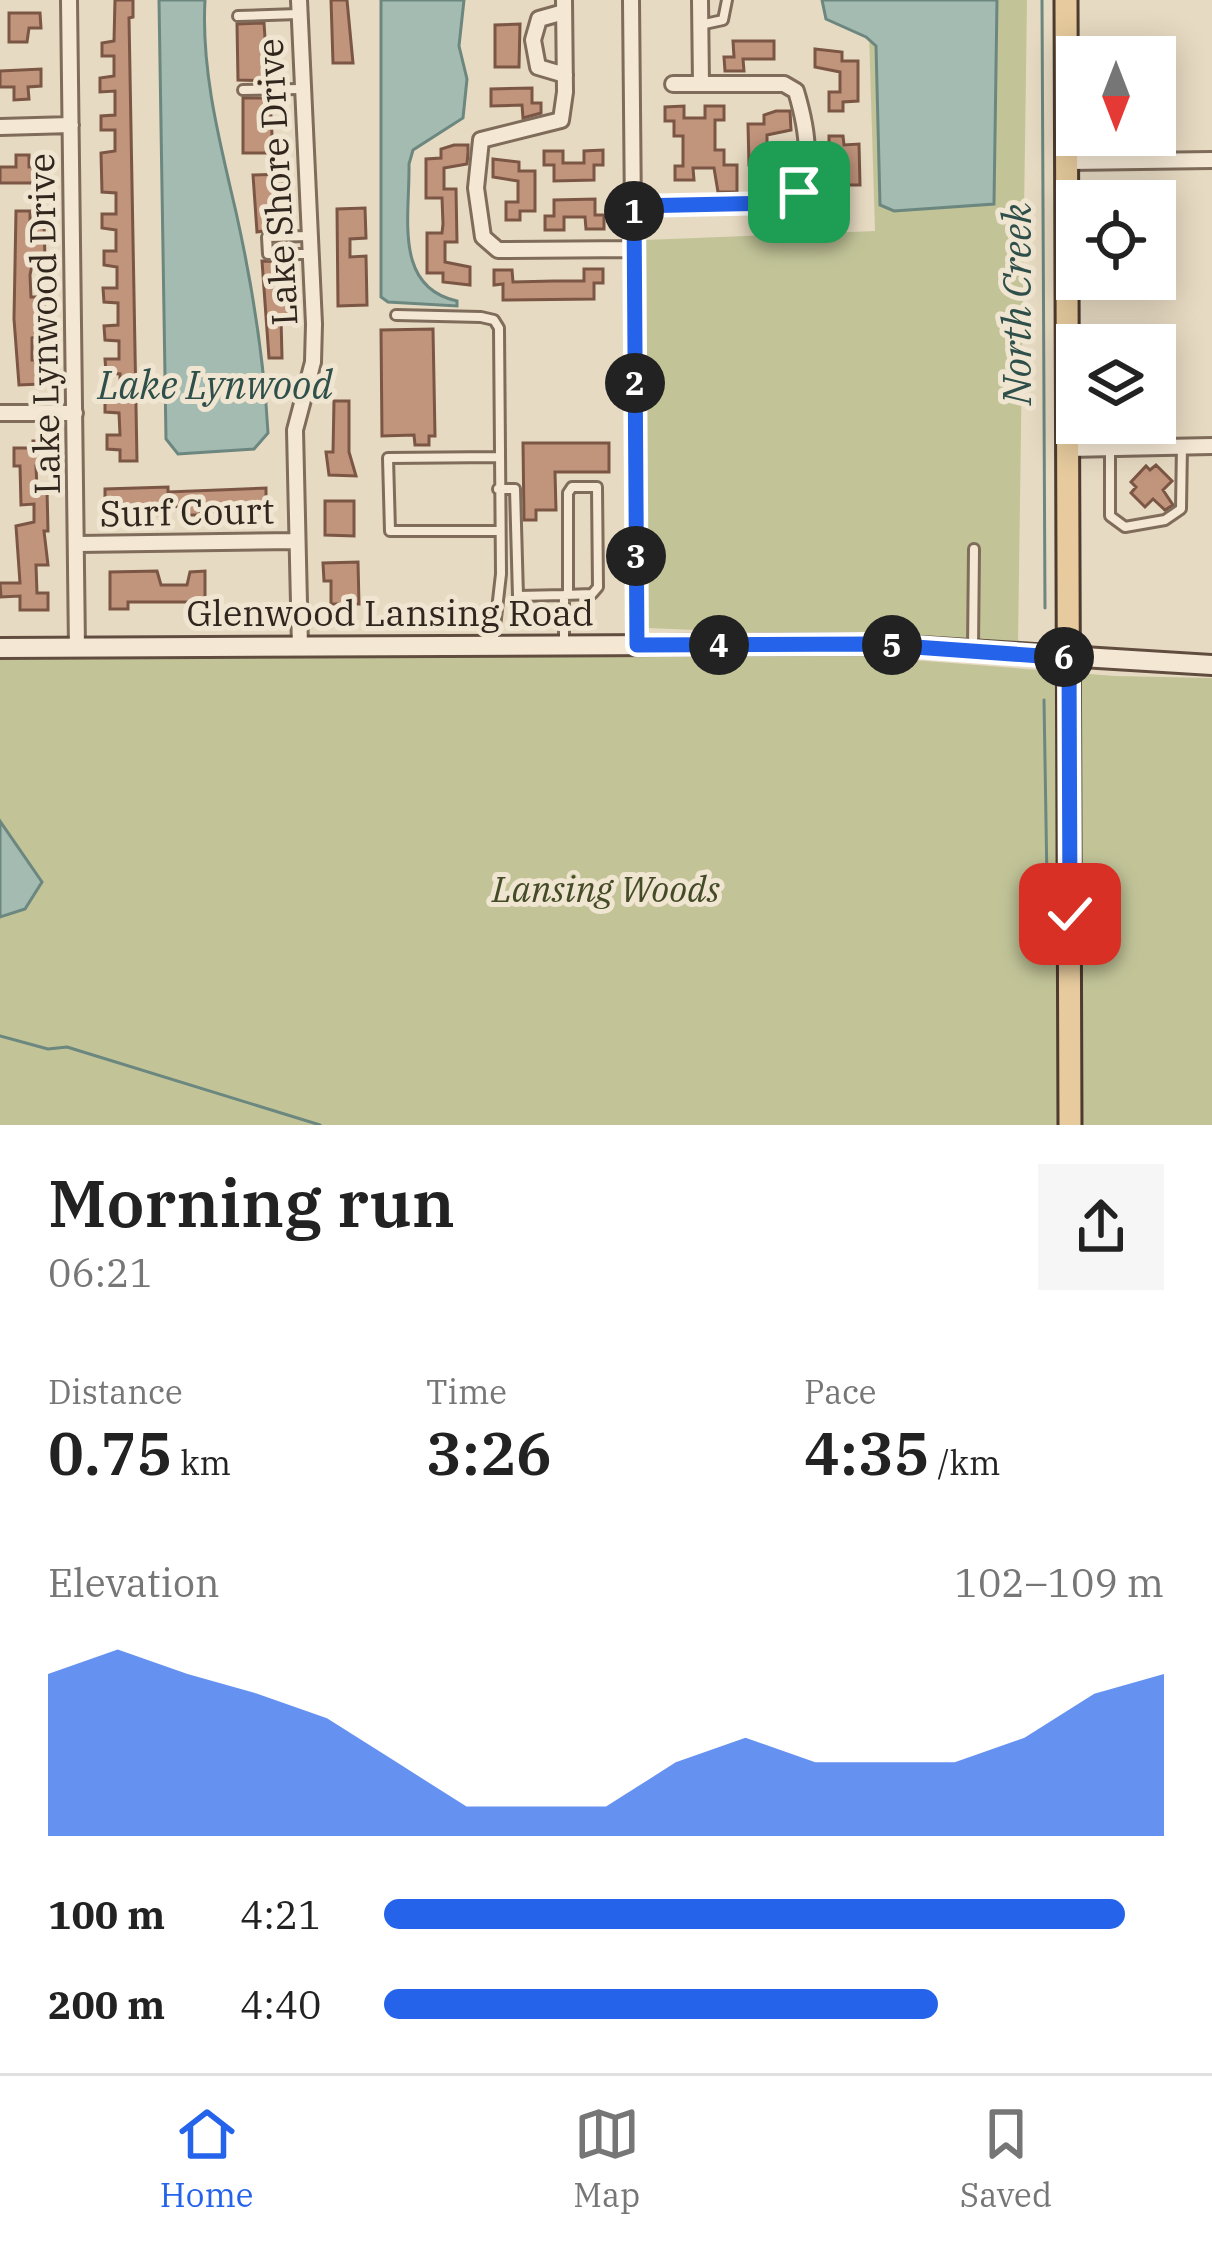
<!DOCTYPE html>
<html lang="en">
<head>
<meta charset="utf-8">
<style>
	:root { --surface:#fff; --page:#f6f6f6; --text:#222; --muted:#767676; --line:#e0e0e0; --accent:#2563eb }
	body { margin:0; font-family:"IBM Plex Serif",serif; background:var(--page); color:var(--text); height:100vh; display:flex; flex-direction:column; font-size:45px; white-space:nowrap }
	* { box-sizing:border-box; margin:0 }
	p { font-size:39px; color:var(--muted) }
	.icon { flex:none; width:66px; height:66px; fill:none; stroke:currentColor; stroke-width:2; stroke-linecap:round; stroke-linejoin:round }
	.map { position:relative; height:1125px; overflow:hidden }
	.drawer { display:flex; flex-direction:column; background:var(--surface); flex:1 }
	.drawer>* { flex:none }
	.needle { width:78px; rotate:180deg }
	.controls { position:absolute; left:1056px; top:36px; display:grid; gap:24px }
	.controls a { display:grid; place-items:center; width:120px; height:120px; border-radius:0px; background:var(--surface); box-shadow:0 6px 30px #0003; font-size:60px }
	.pin { position:absolute; display:grid; place-items:center; width:102px; height:102px; color:#fff; margin:-51px; border-radius:24px; box-shadow:0 6px 18px #0006 }
	.km { position:absolute; width:60px; height:60px; margin:-30px; border-radius:50%; background:#222; color:#fff; font-size:33px; line-height:60px; text-align:center }
	.round { display:grid; place-items:center; flex:none; width:126px; height:126px; border-radius:0px; background:var(--page) }
	.headline { display:flex; align-items:center; justify-content:space-between; height:204px; padding:0 48px }
	h1 { font-size:66px; font-weight:600; line-height:90px }
	.stats { display:grid; grid-template-columns:repeat(3,1fr); gap:18px; height:204px; padding:12px 48px }
	.stats div { display:grid; align-content:center }
	.stats b { font-size:60px; font-weight:600 }
	.stats small { font-size:33px; font-weight:400 }
	.stats p { font-size:33px }
	.chart { height:336px; padding:24px 48px }
	.chart p { display:flex; justify-content:space-between }
	.chart svg { width:100%; height:216px; margin-top:12px; fill:var(--accent); opacity:.7 }
	ul { padding:0 48px; list-style:none; font-size:39px }
	li { display:grid; grid-template-columns:192px 144px 1fr; align-items:center; height:90px }
	li i { height:30px; border-radius:15px; background:var(--accent) }
	.tabs { display:flex; justify-content:space-around; align-items:center; height:168px; border-top:3px solid var(--line); background:var(--surface); font-size:33px; color:var(--muted) }
	.tabs a { display:grid; justify-items:center; gap:6px }
	.tabs .on { color:var(--accent) }
	.map>svg:first-child { display:block }
	.green { fill:#c2c498 }
	.water { fill:#a4bbb2; stroke:#6c877f; stroke-width:3 }
	.lines { fill:none; stroke-linecap:round; stroke-linejoin:round }
	.stream { stroke:#6c877f; stroke-width:3 }
	.building { fill:#c1947c; stroke:#7b5644; stroke-width:3 }
	.lane-casing { stroke:#7f6c5b; stroke-width:14 }
	.street-casing { stroke:#7f6c5b; stroke-width:20 }
	.secondary-casing { stroke:#614d3f; stroke-width:24 }
	.primary-casing { stroke:#4d3b2f; stroke-width:27 }
	.lane { stroke:#f4e8d4; stroke-width:8 }
	.street { stroke:#f4e8d4; stroke-width:14 }
	.secondary { stroke:#f4e8d4; stroke-width:18 }
	.primary { stroke:#e7cb9e; stroke-width:21 }
	.route-casing { stroke:#fff; stroke-width:24 }
	.route { stroke:#2563eb; stroke-width:15 }
	.labels { text-anchor:middle; stroke-width:10; stroke-linejoin:round; paint-order:stroke }
	.street-label { font-size:36px; fill:#31261e; stroke:#f0e5d1 }
	.park-label { font-size:36px; font-style:italic; fill:#444b27; stroke:#f0e5d1 }
	.water-label { font-size:39px; font-style:italic; fill:#2f4f4a; stroke:#f0e5d1 }
</style>
</head>
<body>
<div class="map">
<svg width="1212" height="1125" viewBox="0 0 1212 1125">
	<rect width="100%" height="100%" fill="#e7dac2"/>
	<path class="green" d="M868,0h159l-9,644 -370,-16 -3,-388 230,-9z
		M837,654l278,22 97,2v447h-1212v-469z"/>
	<path class="water" d="M159,0h46c-4,71 15,143 31,212 16,72 28,147 32,221l-14,16 -76,5 -12,-15z
		M381,0h83l-5,46 8,33 -4,39 -50,32 -4,14c1,52 -16,123 48,137v5l-69,-4 -7,-5z
		M822,0h175l-3,204 -100,7 -14,-6 -4,-159 -10,-9 -40,-18z
		M0,821l42,61 -17,27 -25,8z"/>
	<g class="lines">
		<path class="stream" d="M1042,0l3,608
			M1044,700l4,243
			M0,1036l48,13 19,-2 253,78"/>
	</g>
	<path class="building" d="M115,0h18v17l-4,1 8,443h-17v-11l-13,-1v-14h13l-1,-22 -14,-1v-14h15v-24l-14,-1 -1,-14h14v-18l-14,-1 -1,-14 14,-1v-22l-14,-1 -1,-14h14v-21l-13,-2v-14h12v-21l-14,-2v-14h14v-21l-14,-1 -1,-39 14,-2v-21h-14v-14l14,-1v-24l-15,1v-14l14,-2v-20h-12v-13l12,-2z
		M331,0h16l6,63h-20z
		M9,13h31l1,15h-12l-2,14h-18z
		M264,23l4,58 -30,-1 -1,-56z
		M520,24l-1,43h-24v-42z
		M733,41h41v18h-31l1,12h-19l-1,-14h10z
		M815,49l27,3v9h16v40l-15,1v9h-14v-19h11v-20l-25,-5z
		M41,69v17l-13,1 1,12 -15,1v-13h-14v-16z
		M532,88v15h9v10l-18,5 -1,-13 -31,1v-17z
		M243,98h27l3,55h-30z
		M684,106v12h21v-12h19v14h-9v30h9v15h13v27h-19l-4,-24h-21l1,12h-19v-14h8v-30h-9v-15h-9v-14z
		M776,111h14l1,19 -24,5v20h11l1,18 -14,1 -1,-10 -15,1 -1,-41h16v-9z
		M829,136h14l1,9 15,-1 1,41h-16v9l-27,4v-18l25,-5 -1,-21h-12z
		M454,145h14v8l-1,11 -23,4v21h12l1,53h-12v20l25,5v18l-27,-3v-9h-16v-40h15l1,-9 -1,-26h-16v-39l15,-1v-9z
		M603,150v15h-9v15l-40,1v-16h-10v-14h19v12h21v-12z
		M16,155h13v12l14,-1v17h-43v-16h16z
		M493,159l26,3v9h16v40h-15v9h-14v-18h12v-21l-25,-4z
		M283,174l1,54 -27,4 -4,-57z
		M595,199v16h9v14h-18l-1,-12h-21v13h-19v-14h9v-16z
		M365,208l1,30 -16,1v18l16,-1 1,49 -29,1 -1,-97z
		M16,211h14v12h14l1,36 -12,1 -3,15 1,22h13l2,37 -14,4v22h12l-4,24 -21,1 -5,-66z
		M262,261l29,1v55h-10l1,41h-13z
		M584,269h19v14h-9v16l-91,1v-16l-9,1v-15h18l1,12 41,-1h30z
		M433,329l2,107h-6v9h-14l-1,-10 -32,1 -1,-106z
		M334,401h15v51l7,24 -27,-1 -3,-23h7z
		M33,441h13l1,16h-5v9h-6l1,23h10l1,42h-4l4,34h-12l1,28h11v17h-28v-14l-19,1 -1,-14h20l-4,-57 18,-4v-18l-13,1 -1,-39h-6v-18h19z
		M523,443h86v29h-54l1,38h-20v10h-12z
		M1156,465l16,16 -9,9 10,15 -8,5 -12,-11 -8,8 -14,-14 5,-6 -5,-5 15,-16 4,4z
		M168,487v5l98,-4v25l-65,-2v4h-14v-9l-19,1v8h-50v-11h-13v-15z
		M325,501h29v35l-29,-1z
		M358,562l1,42h-28v-23h-7l-1,-18z
		M157,571l4,14h26l3,-13 15,-1v31h-77v7h-18v-37z"/>
	<g class="lines">
		<g class="lane-casing">
			<path id="lane" d="M238,16l60,-2
				M700,25l23,-5 4,-20
				M243,90l58,-1
				M309,236l-42,1 1,17h41
				M396,315l85,2 13,3 5,8 2,246 -8,71
				M1110,449v67l15,11 40,-7 16,-11 1,-64
				M498,457l-110,1 2,73h109
				M498,489h17l3,107 46,-1v49
				M564,595l28,-1 6,-7 -1,-100h-25l-4,6v102
				M973,648l1,-99"/>
		</g>
		<g class="street-casing">
			<path id="street" d="M69,0l8,648
				M299,0l15,324 -1,38 -18,68 5,217
				M564,0l1,92 -4,28 -80,20 -5,48 7,49 15,13 136,-1
				M631,0l6,645
				M700,0l1,84
				M564,12l-25,7 -6,21 5,27 27,8
				M0,127l71,-2
				M1069,162l143,-2
				M634,206l149,-3c35,-24 24,-75 13,-112l-12,-7h-111
				M0,413h75
				M1068,449l144,-3
				M78,544l218,-3"/>
		</g>
		<g class="secondary-casing">
			<path id="secondary" d="M0,648l873,-4 339,21"/>
		</g>
		<g class="primary-casing">
			<path id="primary" d="M1066,0l4,1125"/>
		</g>
		<use href="#lane" class="lane"/>
		<use href="#street" class="street"/>
		<use href="#secondary" class="secondary"/>
		<use href="#primary" class="primary"/>
	</g>
	<g class="lines">
		<g class="route-casing">
			<path id="route" d="M799,192l-17,11 -148,3 3,439 236,-1 196,14 1,256"/>
		</g>
		<use href="#route" class="route"/>
	</g>
	<g class="labels">
		<g class="street-label">
			<text transform="translate(277 182) rotate(-93)" y="13">Lake Shore Drive</text>
			<text transform="translate(44 324) rotate(-91)" y="13">Lake Lynwood Drive</text>
			<text transform="translate(187 512) rotate(-1)" y="13">Surf Court</text>
			<text x="390" y="626">Glenwood Lansing Road</text>
		</g>
		<g class="park-label">
			<text x="606" y="902">Lansing Woods</text>
		</g>
		<g class="water-label">
			<text transform="translate(1017 304) rotate(-90)" y="14">North Creek</text>
			<text x="215" y="399">Lake Lynwood</text>
		</g>
	</g>
</svg>
<div class="controls">
<a><svg class="needle" viewBox="-14 -14 28 28"><path d="M0-13l5 13h-10z" fill="#e53935"/><path d="M0 13l5-13h-10z" fill="#767676"/></svg></a>
<a><svg class="icon" aria-label="locate" viewBox="0 0 24 24"><circle cx="12" cy="12" r="6"/><path d="M12 2v4M12 18v4M2 12h4M18 12h4"/></svg></a>
<a><svg class="icon" aria-label="layers" viewBox="0 0 24 24"><path d="M12 4l9 5-9 5-9-5zM3 14l9 5 9-5"/></svg></a>
</div>
<div class="pin" style="left:799px;top:192px;background:#1e9e55"><svg class="icon" aria-label="arrive" viewBox="0 0 24 24"><path d="M6 21V4h12l-3 4 3 4H6"/></svg></div>
<div class="pin" style="left:1070px;top:914px;background:#d93025"><svg class="icon" aria-label="check" viewBox="0 0 24 24"><path d="M5 12l5 5 9-10"/></svg></div>
<b class="km" style="left:634px;top:211px">1</b>
<b class="km" style="left:635px;top:383px">2</b>
<b class="km" style="left:636px;top:556px">3</b>
<b class="km" style="left:719px;top:645px">4</b>
<b class="km" style="left:892px;top:645px">5</b>
<b class="km" style="left:1064px;top:657px">6</b>
</div>
<section class="drawer">
<div class="headline"><div><h1>Morning run</h1><p>06:21</p></div><a class="round"><svg class="icon" aria-label="share" viewBox="0 0 24 24"><path d="M12 15V3M7 8l5-5 5 5M5 13v7h14v-7"/></svg></a></div>
<div class="stats">
<div><p>Distance</p><b>0.75<small> km</small></b></div>
<div><p>Time</p><b>3:26</b></div>
<div><p>Pace</p><b>4:35<small> /km</small></b></div>
</div>
<div class="chart"><p><span>Elevation</span>102–109 m</p>
<svg viewBox="0 0 160 44" preserveAspectRatio="none"><path d="M0 44V11L10 6L20 11L30 15L40 20L50 29L60 38L70 38L80 38L90 29L100 24L110 29L120 29L130 29L140 24L150 15L160 11V44z"/></svg>
</div>
<ul>
<li><b>100 m</b>4:21<i style="width:95%"></i></li>
<li><b>200 m</b>4:40<i style="width:71%"></i></li>
</ul>
</section>
<nav class="tabs">
<a class="on"><svg class="icon" aria-label="home" viewBox="0 0 24 24"><path d="M3 11l9-7 9 7M6 9v11h12V9"/></svg>Home</a>
<a><svg class="icon" aria-label="map" viewBox="0 0 24 24"><path d="M3 6l6-2 6 2 6-2v14l-6 2-6-2-6 2zM9 4v14M15 6v14"/></svg>Map</a>
<a><svg class="icon" aria-label="saved" viewBox="0 0 24 24"><path d="M7 4h10v16l-5-4-5 4z"/></svg>Saved</a>
</nav>
</body>
</html>
